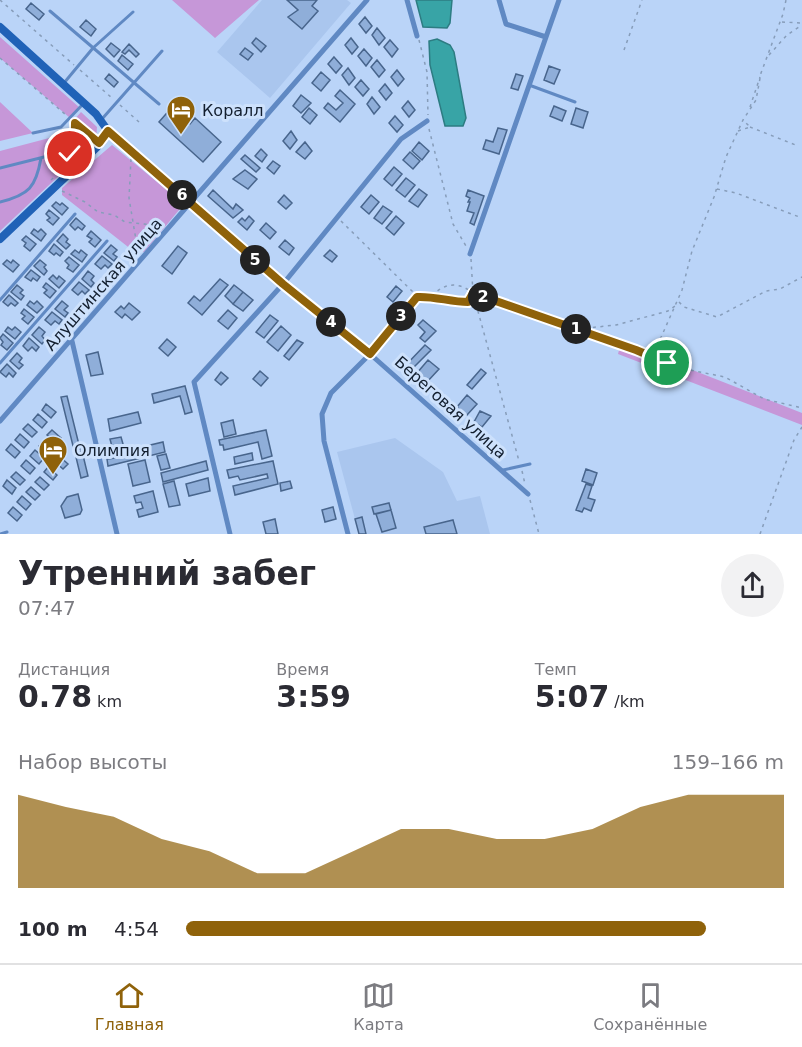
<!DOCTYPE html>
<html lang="ru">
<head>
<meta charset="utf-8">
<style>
	:root { --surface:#fff; --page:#f2f2f3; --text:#2b2b33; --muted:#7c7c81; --line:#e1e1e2; --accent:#8f620a }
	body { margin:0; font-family:"DejaVu Sans",sans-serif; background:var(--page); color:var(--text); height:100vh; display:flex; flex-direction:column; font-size:22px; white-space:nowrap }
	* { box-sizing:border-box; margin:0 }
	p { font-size:20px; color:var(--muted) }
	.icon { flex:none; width:33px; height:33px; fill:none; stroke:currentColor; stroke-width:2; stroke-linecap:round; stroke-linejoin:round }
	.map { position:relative; height:534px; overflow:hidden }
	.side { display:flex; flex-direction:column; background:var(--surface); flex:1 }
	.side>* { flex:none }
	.pin { position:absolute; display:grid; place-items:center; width:51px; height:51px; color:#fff; margin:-26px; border:3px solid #fff; border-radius:50%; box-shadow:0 2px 6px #0007 }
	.km { position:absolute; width:30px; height:30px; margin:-15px; border-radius:50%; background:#222; color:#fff; font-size:16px; line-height:30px; text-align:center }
	.round { display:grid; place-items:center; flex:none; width:63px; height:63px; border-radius:32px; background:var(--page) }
	.headline { display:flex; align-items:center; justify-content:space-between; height:102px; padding:0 18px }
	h1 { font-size:33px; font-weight:700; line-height:45px }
	.figures { display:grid; grid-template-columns:repeat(3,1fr); gap:9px; height:102px; padding:6px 18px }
	.figures div { display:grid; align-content:center }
	.figures b { font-size:30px; font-weight:700 }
	.figures small { font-size:16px; font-weight:400 }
	.figures p { font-size:16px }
	.chart { height:168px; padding:12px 18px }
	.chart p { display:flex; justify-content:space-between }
	.chart svg { width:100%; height:108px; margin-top:6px; fill:var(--accent); opacity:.7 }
	ul { padding:0 18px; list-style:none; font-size:20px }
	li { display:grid; grid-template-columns:96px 72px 1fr; align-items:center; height:45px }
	li i { height:15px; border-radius:8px; background:var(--accent) }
	.menu { display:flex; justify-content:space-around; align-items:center; height:84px; border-top:2px solid var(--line); background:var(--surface); font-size:16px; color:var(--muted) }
	.menu a { display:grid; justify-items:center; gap:3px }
	.menu .on { color:var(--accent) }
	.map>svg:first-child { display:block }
	.built { fill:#aac6ee }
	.green { fill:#c697d8 }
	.water { fill:#38a4a6; stroke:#2d7c82; stroke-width:1.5 }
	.building { fill:#8faed9; stroke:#48658c; stroke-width:1.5 }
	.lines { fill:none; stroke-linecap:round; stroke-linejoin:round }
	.path { stroke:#879dba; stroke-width:1.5; stroke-dasharray:3 4.5; stroke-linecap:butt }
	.service { stroke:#6089c3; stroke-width:3 }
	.minor { stroke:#6089c3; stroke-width:5 }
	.secondary { stroke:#2062b7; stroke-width:8 }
	.route-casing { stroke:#fff; stroke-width:12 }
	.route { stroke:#8f620a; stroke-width:8 }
	.labels { text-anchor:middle; stroke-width:6; stroke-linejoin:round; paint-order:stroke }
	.poi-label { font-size:16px; fill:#121e2e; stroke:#cde1fc; text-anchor:start }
	.street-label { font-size:16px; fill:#121e2e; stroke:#cde1fc }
</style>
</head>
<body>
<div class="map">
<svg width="802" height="534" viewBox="0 0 802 534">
	<rect width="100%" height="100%" fill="#bad4f8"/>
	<path class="built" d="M262,0h85l4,3 -81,95 -53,-46z
		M395,438l48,34 14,29 23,-5 10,38h-131l-22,-82z"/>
	<path class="green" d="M172,0h87l-44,38z
		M0,37l80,71 -10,10 -70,-60z
		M0,102l33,31 -33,8z
		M81,112l16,15 -1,14 -3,-2 -28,27 9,-24 -1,-21z
		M72,132l-18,30 10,9 -64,60v-80z
		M112,145l72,59 -40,48 -12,-2 -70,-55v-7z
		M621,342l181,71v12l-184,-71z"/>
	<path class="water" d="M416,0h36l-2,23 -3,5 -24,-1z
		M437,39l13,6 4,7 12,66 -3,8h-18l-15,-61 -1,-24z"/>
	<path class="building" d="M287,0h30l-5,6 6,5 -16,18 -14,-12 10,-7z
		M31,3l13,11 -5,6 -13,-11z
		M365,17l7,9 -6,7 -7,-9z
		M86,20l10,9 -5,7 -11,-9z
		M377,28l8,10 -6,7 -7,-10z
		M256,38l10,8 -5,6 -9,-9z
		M351,38l7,9 -6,7 -7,-9z
		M390,40l8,9 -6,8 -8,-10z
		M111,43l9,7 -6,7 -8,-8z
		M129,44l10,10 -3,3 -7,-7 -4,4 -3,-2z
		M245,48l8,6 -5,6 -8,-6z
		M364,49l8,9 -6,8 -8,-10z
		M122,55l11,9 -5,6 -10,-9z
		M334,57l8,9 -6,7 -8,-9z
		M377,60l8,10 -6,7 -8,-10z
		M549,66l11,4 -6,14 -10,-4z
		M348,68l7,10 -6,7 -7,-10z
		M397,70l7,9 -6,7 -7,-9z
		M321,72l9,8 -9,11 -9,-8z
		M109,74l9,8 -4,5 -9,-8z
		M516,74l7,2 -5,14 -7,-2z
		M361,80l8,9 -6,7 -8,-9z
		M385,84l7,9 -6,7 -7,-9z
		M340,90l15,14 -15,18 -16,-14 4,-5 8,7 7,-7 -8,-7z
		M301,95l10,8 -10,10 -8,-7z
		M372,97l8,10 -6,7 -7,-10z
		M408,101l7,9 -6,7 -7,-9z
		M554,106l12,5 -4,10 -12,-5z
		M172,107l18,17 5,-6 26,24 -18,20 -44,-40z
		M309,108l8,7 -7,9 -8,-7z
		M576,108l12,4 -5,16 -12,-4z
		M395,116l8,9 -6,7 -8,-9z
		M498,128l9,2 -8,24 -16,-5 3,-9 7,2z
		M291,131l6,9 -7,9 -7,-8z
		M305,142l7,9 -7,8 -9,-7z
		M419,142l10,9 -7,9 -10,-9z
		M261,149l6,6 -5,7 -7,-6z
		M410,152l10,9 -7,8 -10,-9z
		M245,155l15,13 -4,4 -15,-13z
		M273,161l7,5 -6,8 -7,-6z
		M394,167l8,7 -10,12 -8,-7z
		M245,170l12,9 -9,10 -15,-10z
		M406,178l9,7 -10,12 -9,-7z
		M419,189l8,6 -9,12 -9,-6z
		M213,190l20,19 3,-5 7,6 -10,8 -25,-22z
		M468,190l16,6 -10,29 -4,-2 4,-10 -7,-2 3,-9h-2l2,-4 -4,-2z
		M284,195l8,8 -6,6 -8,-7z
		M371,195l8,7 -10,12 -8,-7z
		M56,202l4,3 2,-2 6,5 -6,7 -10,-9z
		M383,206l9,6 -10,12 -8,-6z
		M49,210l10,8 -6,7 -6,-5 3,-2 -4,-4z
		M249,216l5,5 -7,9 -9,-8 4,-4 3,3z
		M396,216l8,7 -10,12 -8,-7z
		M76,218l9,8 -3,4 -4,-3 -3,3 -5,-5z
		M266,223l10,9 -6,7 -10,-9z
		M34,229l4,3 3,-3 5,5 -5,7 -10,-8z
		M91,231l10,9 -6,7 -6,-5 3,-3 -5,-3z
		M63,234l5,5 -2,3 4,3 -4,4 -9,-8z
		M26,236l10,8 -6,7 -6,-5 2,-3 -4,-3z
		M285,240l9,8 -5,7 -10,-8z
		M54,244l9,8 -3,4 -4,-3 -2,2 -5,-4z
		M111,245l6,5 -4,4 4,3 -3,4 -10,-8z
		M178,246l9,7 -15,21 -10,-8z
		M75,250l4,3 2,-3 6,5 -5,7 -11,-8z
		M330,250l7,6 -5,6 -8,-6z
		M102,256l10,8 -4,4 -3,-3 -4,4 -6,-5z
		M69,257l10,8 -6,7 -6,-4 2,-3 -4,-4z
		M7,260l4,3 2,-3 6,5 -6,7 -10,-8z
		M40,260l6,5 -2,2 3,4 -3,4 -10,-9z
		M31,270l9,7 -3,4 -4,-3 -2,3 -6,-4z
		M88,271l6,5 -3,4 3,3 -3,4 -9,-8z
		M53,275l4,4 2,-3 6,5 -6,7 -10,-9z
		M220,279l8,6 -26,30 -14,-12 6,-7 6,5z
		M79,282l10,8 -4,4 -3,-3 -4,4 -6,-5z
		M46,283l10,8 -6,7 -6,-5 3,-3 -4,-3z
		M17,285l6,5 -3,3 4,3 -3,4 -10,-8z
		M234,285l9,7 -10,12 -8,-8z
		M396,286l6,5 -9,11 -6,-5z
		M243,292l10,8 -10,11 -10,-7z
		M9,295l9,8 -3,3 -4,-3 -3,3 -5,-4z
		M30,301l4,3 3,-3 6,6 -6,6 -10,-8z
		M62,301l6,5 -4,4 4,3 -3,4 -10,-8z
		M129,303l11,9 -8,8 -7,-6 -3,4 -7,-6 6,-6 3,3z
		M24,309l10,8 -6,7 -6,-5 3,-3 -4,-3z
		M228,310l9,8 -9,11 -10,-8z
		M52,312l10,8 -3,4 -4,-3 -4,4 -6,-5z
		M270,315l8,6 -14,17 -8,-6z
		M423,320l13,11 -11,11 -5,-4 5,-6 -7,-7z
		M281,326l10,9 -13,16 -11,-9z
		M8,327l4,3 3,-3 6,5 -6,7 -10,-8z
		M39,327l6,5 -3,4 3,4 -3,4 -10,-9z
		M3,334l10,9 -6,7 -6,-5 2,-3 -3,-4z
		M29,338l10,9 -3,4 -4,-4 -4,4 -5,-5z
		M167,339l9,8 -8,9 -9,-8z
		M297,340l6,3 -14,17 -5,-4z
		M425,345l6,5 -21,21 -5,-5z
		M98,352l5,22 -12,2 -5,-21z
		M17,353l5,5 -3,4 4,3 -4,4 -9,-8z
		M428,360l11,9 -12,13 -10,-9z
		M7,364l9,9 -3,4 -4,-4 -3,4 -6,-5z
		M481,369l5,4 -14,16 -5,-4z
		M260,371l8,7 -7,8 -8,-7z
		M221,372l7,6 -7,7 -6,-5z
		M185,386l7,26 -7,2 -5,-18 -26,7 -2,-9z
		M467,395l10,9 -10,11 -10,-8z
		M67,396l13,53 -6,1 -13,-53z
		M46,404l10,8 -5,6 -9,-8z
		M480,411l11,5 -9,11 -8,-5z
		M138,412l3,11 -31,8 -2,-12z
		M38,414l9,8 -5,6 -9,-8z
		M233,420l3,14 -12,3 -3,-14z
		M28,424l9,8 -5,5 -9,-8z
		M52,430l9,8 -5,5 -9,-8z
		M266,430l6,26 -10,3 -4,-17 -34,8 -1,-5h-3l-1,-5z
		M20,434l9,8 -5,6 -9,-8z
		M121,437l4,14 38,-9 2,10 -57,14 -1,-7 8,-1 -5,-19z
		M44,440l9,8 -5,6 -9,-8z
		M11,444l9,8 -5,6 -9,-8z
		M35,450l9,8 -5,6 -9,-8z
		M82,451l6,25 -7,2 -6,-25z
		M252,453l1,7 -18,4 -1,-7z
		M166,454l4,14 -9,2 -4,-14z
		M59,456l9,8 -5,5 -9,-8z
		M26,460l9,8 -5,6 -9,-8z
		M145,460l5,22 -17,4 -5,-22z
		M206,461l2,9 -45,12 -2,-9z
		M273,461l5,23 -43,11 -2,-9 35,-8 -1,-4 -27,6 -2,-4 -9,2 -2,-8z
		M48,467l9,8 -4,5 -9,-8z
		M586,469l11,4 -4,12 -11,-4z
		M16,472l9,8 -5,5 -9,-8z
		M40,477l9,8 -5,5 -9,-8z
		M208,478l2,13 -21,5 -3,-12z
		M7,480l9,8 -4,6 -9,-8z
		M174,481l6,24 -11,2 -6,-23z
		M290,481l2,7 -11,3 -1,-8z
		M586,484l6,2 -4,12 7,2 -4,11 -7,-3 -2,4 -6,-2z
		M31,487l9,8 -5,5 -9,-8z
		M153,491l5,21 -19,5 -2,-7 6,-2 -2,-6 -5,1 -2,-7z
		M78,494l4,16 -2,4 -15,4 -4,-12 6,-9z
		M22,496l9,8 -5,6 -9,-8z
		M389,503l2,7 -17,4 -2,-7z
		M13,507l9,8 -5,6 -9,-8z
		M333,507l3,12 -11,3 -3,-12z
		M391,510l5,18 -14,4 -6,-18z
		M362,517l4,17h-7l-4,-15z
		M275,519l3,15h-12l-3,-12z
		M453,520l4,14h-31l-2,-7z"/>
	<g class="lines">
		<path class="path" d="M0,0l74,65
			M782,22l20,1
			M419,40l8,32 1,43
			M624,50l18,-50
			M769,55l18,-20 15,-10
			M0,58l66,57
			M80,70l32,28
			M120,105l19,17
			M750,107l10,-30
			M74,122l19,17
			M750,127l48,19
			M429,129l24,95 13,22
			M738,131l12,-4 -7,-7
			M131,159l-2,39 9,54
			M65,165l9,-23 1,-18
			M51,180l42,-40
			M717,189l19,4 66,25
			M62,191l23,11 13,10 16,3 11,7 37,4
			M341,221l73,72
			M471,259l2,34 46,168
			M424,296c15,-1 29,6 44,6l5,-8
			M432,296c13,-14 27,-14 41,-3l163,57 44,18 45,9 39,22 38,9
			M679,302l5,5 33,10 49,-26 14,-2 22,-12
			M578,329l38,-4 52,-14 7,-5
			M657,360l-2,-9 27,-61 10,-39 22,-54 12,-40 17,-37 13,-20 5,-27 22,-59 3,-14
			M522,471l3,13
			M530,500l9,34
			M760,534l34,-94 8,-13"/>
		<path class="service" d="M50,11l109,93
			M64,83l29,-35 40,-36
			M529,85l46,17
			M102,119l60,-68
			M33,133l28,-6 23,-24
			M0,168l48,-12
			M0,202c29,-7 36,-15 41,-44
			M0,300l75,-86
			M0,363l107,-122
			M503,470l27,-6
			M0,534l7,-2"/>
		<path class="minor" d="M407,0l10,36
			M499,0l7,24 40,13
			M108,131l175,153 87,70 158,140
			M470,254l89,-254
			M72,341l45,193
			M0,421l367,-421
			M230,534l-36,-152 89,-98 118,-145 26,-18
			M348,534l-24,-93 -2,-27 9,-21 39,-39 47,-57"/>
		<path class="secondary" d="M0,27l96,87 12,17 -11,16 -97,92"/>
	</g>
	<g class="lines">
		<g class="route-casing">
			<path id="route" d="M70,154l5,-22v-9l24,20 9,-12 175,153 87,70 47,-57c18,-1 33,5 51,5l5,-9 163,57 31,13"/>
		</g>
		<use href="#route" class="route"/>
	</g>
	<defs>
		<g id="hotel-pin" transform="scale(1.5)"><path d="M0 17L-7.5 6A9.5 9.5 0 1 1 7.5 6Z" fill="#8f620a" stroke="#cde1fc"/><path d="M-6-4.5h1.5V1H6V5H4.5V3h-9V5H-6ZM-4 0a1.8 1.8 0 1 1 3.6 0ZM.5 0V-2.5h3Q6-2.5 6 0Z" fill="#fff"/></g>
	</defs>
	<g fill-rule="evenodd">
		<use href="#hotel-pin" x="181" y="110"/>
		<use href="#hotel-pin" x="53" y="450"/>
	</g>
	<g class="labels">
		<g class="poi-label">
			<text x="202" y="116">Коралл</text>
			<text x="74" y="456">Олимпия</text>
		</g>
		<g class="street-label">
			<text transform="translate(103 284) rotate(-49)" y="6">Алуштинская улица</text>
			<text transform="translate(451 407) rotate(42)" y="6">Береговая улица</text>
		</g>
	</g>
</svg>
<div class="pin" style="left:667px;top:363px;background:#1e9e55"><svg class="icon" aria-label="arrive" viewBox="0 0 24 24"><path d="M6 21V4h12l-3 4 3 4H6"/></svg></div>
<div class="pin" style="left:70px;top:154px;background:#d93025"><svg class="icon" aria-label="check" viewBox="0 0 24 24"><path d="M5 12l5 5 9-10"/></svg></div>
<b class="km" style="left:576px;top:329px">1</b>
<b class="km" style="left:483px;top:297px">2</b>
<b class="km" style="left:401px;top:316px">3</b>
<b class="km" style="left:331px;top:322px">4</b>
<b class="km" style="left:255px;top:260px">5</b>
<b class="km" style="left:182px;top:195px">6</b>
</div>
<section class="side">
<div class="headline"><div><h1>Утренний забег</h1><p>07:47</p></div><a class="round"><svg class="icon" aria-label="share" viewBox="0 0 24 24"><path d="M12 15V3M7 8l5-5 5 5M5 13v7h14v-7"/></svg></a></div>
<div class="figures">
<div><p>Дистанция</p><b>0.78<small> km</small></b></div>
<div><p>Время</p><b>3:59</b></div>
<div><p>Темп</p><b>5:07<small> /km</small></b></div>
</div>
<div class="chart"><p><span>Набор высоты</span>159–166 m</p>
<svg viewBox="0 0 160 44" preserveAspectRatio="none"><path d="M0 44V6L10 11L20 15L30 24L40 29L50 38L60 38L70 29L80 20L90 20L100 24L110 24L120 20L130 11L140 6L150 6L160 6V44z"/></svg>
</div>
<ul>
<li><b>100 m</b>4:54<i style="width:87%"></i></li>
</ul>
</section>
<nav class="menu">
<a class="on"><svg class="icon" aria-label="home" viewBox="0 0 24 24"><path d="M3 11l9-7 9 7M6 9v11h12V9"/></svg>Главная</a>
<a><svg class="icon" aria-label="map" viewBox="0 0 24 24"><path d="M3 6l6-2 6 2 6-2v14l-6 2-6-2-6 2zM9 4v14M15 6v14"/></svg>Карта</a>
<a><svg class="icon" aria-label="saved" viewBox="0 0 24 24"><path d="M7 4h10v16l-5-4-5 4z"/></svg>Сохранённые</a>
</nav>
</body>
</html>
